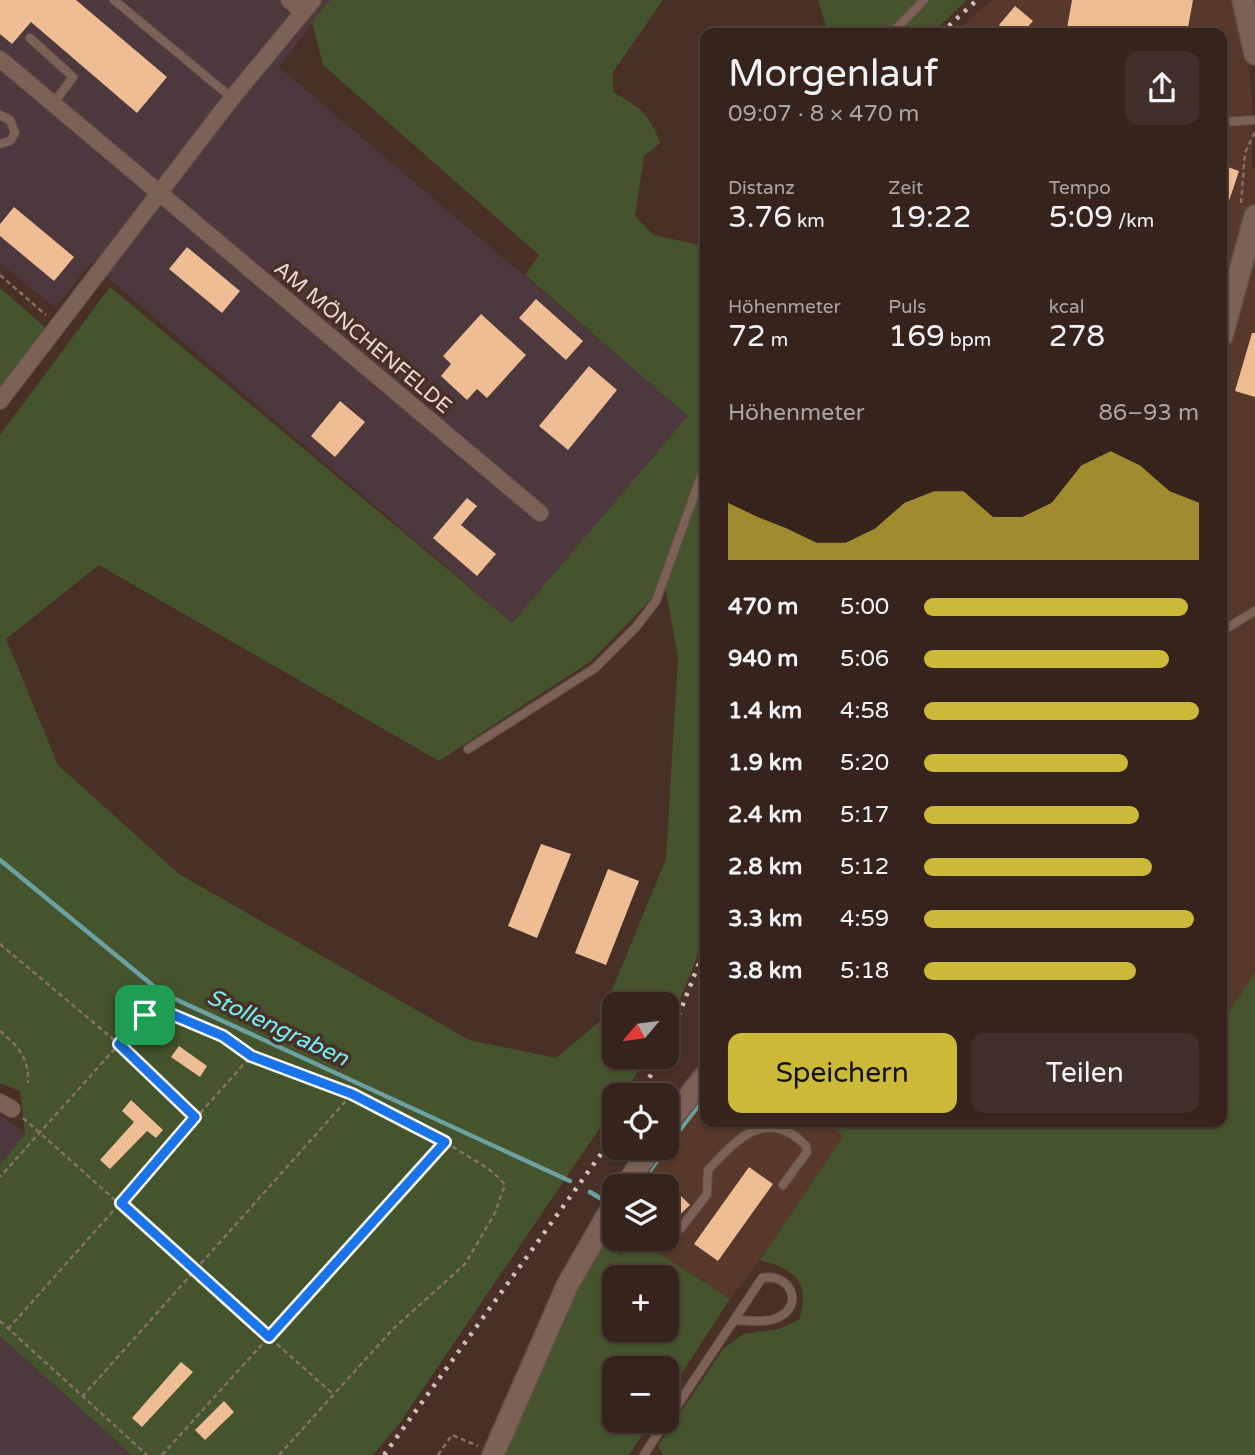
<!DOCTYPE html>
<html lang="de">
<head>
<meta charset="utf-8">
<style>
	:root { --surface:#36241c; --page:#413029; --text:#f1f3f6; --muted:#aaa4a3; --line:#50413b; --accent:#cdb938 }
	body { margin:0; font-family:"Varela Round",sans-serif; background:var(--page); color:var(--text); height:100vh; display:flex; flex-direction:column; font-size:26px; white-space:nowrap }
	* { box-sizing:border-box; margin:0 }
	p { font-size:23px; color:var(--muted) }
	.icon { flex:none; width:38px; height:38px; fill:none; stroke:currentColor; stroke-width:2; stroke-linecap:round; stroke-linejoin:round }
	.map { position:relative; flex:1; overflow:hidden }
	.panel { position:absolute; left:700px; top:28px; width:527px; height:1099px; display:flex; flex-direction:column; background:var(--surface); border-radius:14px; box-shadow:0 2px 5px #0004,0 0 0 2px var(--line) }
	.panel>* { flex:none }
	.needle { width:46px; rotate:241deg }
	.tools { position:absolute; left:602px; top:992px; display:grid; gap:14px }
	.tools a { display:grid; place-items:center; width:77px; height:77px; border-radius:14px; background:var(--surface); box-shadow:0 2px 5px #0004,0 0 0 2px var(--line); font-size:35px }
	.pin { position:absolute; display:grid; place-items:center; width:60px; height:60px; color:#fff; margin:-30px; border-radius:14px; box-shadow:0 4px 10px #0006 }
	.round { display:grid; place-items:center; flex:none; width:74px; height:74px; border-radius:14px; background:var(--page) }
	.head { display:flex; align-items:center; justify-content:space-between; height:119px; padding:0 28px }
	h1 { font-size:38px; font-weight:600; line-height:52px }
	.stats { display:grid; grid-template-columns:repeat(3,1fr); gap:10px; height:119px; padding:7px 28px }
	.stats div { display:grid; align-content:center }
	.stats b { font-size:30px; font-weight:600 }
	.stats small { font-size:19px; font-weight:400 }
	.stats p { font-size:19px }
	.chart { height:196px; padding:14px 28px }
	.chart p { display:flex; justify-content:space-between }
	.chart svg { width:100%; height:126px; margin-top:7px; fill:var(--accent); opacity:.7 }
	.action { display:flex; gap:14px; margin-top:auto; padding:14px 28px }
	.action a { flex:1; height:80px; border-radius:14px; background:var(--accent); color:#111; font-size:28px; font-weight:600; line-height:80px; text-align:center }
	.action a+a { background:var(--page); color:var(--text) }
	ul { padding:0 28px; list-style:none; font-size:23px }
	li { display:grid; grid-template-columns:112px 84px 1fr; align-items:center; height:52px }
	li i { height:18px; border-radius:9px; background:var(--accent) }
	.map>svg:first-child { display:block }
	.commercial { fill:#4c383d }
	.built { fill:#57382b }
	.green { fill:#45542d; fill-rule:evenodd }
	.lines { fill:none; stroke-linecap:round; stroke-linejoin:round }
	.stream { stroke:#6ba1a0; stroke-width:4.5 }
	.building { fill:#efbd94 }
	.service-casing { stroke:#624e46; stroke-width:10 }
	.minor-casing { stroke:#624e46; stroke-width:18 }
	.tertiary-casing { stroke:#624e46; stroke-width:24 }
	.path { stroke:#867168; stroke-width:2.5; stroke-dasharray:5 3.5; stroke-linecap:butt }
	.service { stroke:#7b6156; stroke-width:8 }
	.minor { stroke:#7b6156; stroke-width:16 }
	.tertiary { stroke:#7b6156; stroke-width:21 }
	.rail { stroke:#d1c0b9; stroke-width:4.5; stroke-dasharray:3.5 7; stroke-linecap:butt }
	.route-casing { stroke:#fff; stroke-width:14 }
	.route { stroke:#1a73e8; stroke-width:9 }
	.labels { text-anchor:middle; stroke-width:7; stroke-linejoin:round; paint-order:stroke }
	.street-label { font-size:21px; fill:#eadad4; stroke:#483026 }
	.water-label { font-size:23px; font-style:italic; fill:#75eef1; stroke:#483026 }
</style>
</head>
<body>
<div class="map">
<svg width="1255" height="1455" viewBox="0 0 1255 1455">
	<rect width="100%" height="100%" fill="#483026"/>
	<path class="commercial" d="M0,0h330l-51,67 410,349 -177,207 -421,-360 -36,45 -55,-45z
		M0,1114l25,20 -25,30z
		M0,1336l132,119h-132z"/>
	<path class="built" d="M992,0h242l12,45 7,60 -1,62 3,2v803l-33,51v-990h-268z
		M705,1090v32h120l18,14 -83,124 -30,39 -93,-60h30v-53h-30z"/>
	<path class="green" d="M330,0h333l-50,72v20c26,15 37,22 47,51l-16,13 -9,60 18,19 52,11v683l-13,42 -25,59v-26h-53v53h34l-26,38 -8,1v11l-215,317 -26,31h-241l-132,-119v-172l25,-30 -5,-43 -20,-8v-648l110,-148 402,336 176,-207 -163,-141 14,-20 -216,-190 -11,-43zM99,565l340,196 152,-100 74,-76 13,73 -12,201 -67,163 -43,36 -87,-18 -290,-166 -121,-109 -52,-126z
		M818,0h149l-35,33h-104z
		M0,288l45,39 -45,63z
		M1255,972v483h-592l-5,-9 65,-97 20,-15 36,-5 20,-9c12,-38 -3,-50 -39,-60l83,-124 -18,-14h397v-99z
		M630,1239h7l93,60 -63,97v-28h-53v53h37l-22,34h-128l99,-212 22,12zM614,1278h53v52h-53z"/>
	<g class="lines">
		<path class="stream" d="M0,860l162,133 408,188
			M667,1147l38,-50
			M639,1186l27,-38
			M590,1192l10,6"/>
	</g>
	<path class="building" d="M0,0h76l91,77 -30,36 -106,-91 -19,22 -12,-10z
		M1072,0h121l-6,33h-91l-29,-5z
		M1015,6l18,15 -11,12h-13l-10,-8z
		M1222,165l17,6 -15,45h-2z
		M14,207l60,50 -20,24 -54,-45v-12z
		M187,247l53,44 -18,22 -53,-44z
		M536,299l47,42 -17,19 -47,-42z
		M481,314l45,41 -39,43 -10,-9 -10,11 -26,-24 10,-12 -8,-8z
		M1252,333h3v64l-20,-6z
		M589,366l28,24 -49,60 -29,-24z
		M340,401l25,21 -30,35 -24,-21z
		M467,498l10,8 -16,19 35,29 -19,22 -44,-38z
		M541,844l30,10 -34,84 -29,-12z
		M608,869l31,12 -33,84 -31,-12z
		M179,1046l28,20 -7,11 -29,-20z
		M131,1100l32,30 -7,8 -9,-7 -37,38 -10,-9 34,-38 -12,-11z
		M749,1167l24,17 -55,77 -24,-17z
		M679,1194l11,11 -23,22v-20z
		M181,1362l12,10 -51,55 -10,-9z
		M224,1401l10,11 -29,28 -10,-10z"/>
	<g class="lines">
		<g class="service-casing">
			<path id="service" d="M114,0l118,98
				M892,33l32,-33
				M30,38l43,39 -20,27
				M0,115l10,5 5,13 -5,8 -10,3
				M1222,122l33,-2
				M1222,631l33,-20
				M468,749l127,-81 41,-41 20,-26 49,-136
				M667,1234l14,-6 26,-34 1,-24c28,-30 59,-65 98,-24l1,6 -24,33
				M667,1421l95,-143c27,-6 43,26 17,39 -12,7 -32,3 -45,3
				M644,1455l22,-34"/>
		</g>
		<g class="minor-casing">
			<path id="minor" d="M289,0l14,12 10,-12
				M0,59l540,454
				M0,401l232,-303 71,-86
				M0,1102l12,7"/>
		</g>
		<g class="tertiary-casing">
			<path id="tertiary" d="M1243,0l12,54
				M1222,336l33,-120
				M667,1124l38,-48
				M626,1186l25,-38
				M493,1455l74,-169 47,-82"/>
		</g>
		<path class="path" d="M1241,203l4,-50 10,-21
			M0,275l46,40
			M0,944l119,100 -119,133
			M0,1031c19,16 29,27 28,52
			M251,1056c72,27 141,54 207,94 17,11 35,19 47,35l-10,28 -30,51 -72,65 -114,126
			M23,1118l310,276
			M0,1321l147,134
			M8,1329l243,-273 -28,-20 -64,-27 -14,6 -26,29 77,73
			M82,1397l270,-303
			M162,1455l282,-312
			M438,1455l14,-20 26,11"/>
		<use href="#service" class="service"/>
		<use href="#minor" class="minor"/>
		<use href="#tertiary" class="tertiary"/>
		<path class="rail" d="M941,33l36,-33
			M667,1045l38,-97
			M639,1096l22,-39
			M384,1455l230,-319"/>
	</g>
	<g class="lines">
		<g class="route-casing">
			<path id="route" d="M159,1009l64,27 28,20 101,38 93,48 -176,195 -148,-134 74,-86 -76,-73 26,-29z"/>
		</g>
		<use href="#route" class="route"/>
	</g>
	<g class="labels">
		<g class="street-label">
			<text transform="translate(363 337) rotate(40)" y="7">AM MÖNCHENFELDE</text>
		</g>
		<g class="water-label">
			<text transform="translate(278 1027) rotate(25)" y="8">Stollengraben</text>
		</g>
	</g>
</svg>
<div class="tools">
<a><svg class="needle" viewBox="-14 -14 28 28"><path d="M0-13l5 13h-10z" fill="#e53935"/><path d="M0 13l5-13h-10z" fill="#aaa4a3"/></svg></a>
<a><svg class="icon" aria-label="locate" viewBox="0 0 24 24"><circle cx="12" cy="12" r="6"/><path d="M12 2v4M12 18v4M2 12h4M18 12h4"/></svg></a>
<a><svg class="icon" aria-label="layers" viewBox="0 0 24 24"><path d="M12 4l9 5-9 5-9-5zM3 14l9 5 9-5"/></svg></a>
<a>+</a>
<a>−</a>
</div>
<div class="pin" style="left:145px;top:1015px;background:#1e9e55"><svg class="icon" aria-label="arrive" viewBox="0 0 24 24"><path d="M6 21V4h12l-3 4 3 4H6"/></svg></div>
<section class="panel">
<div class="head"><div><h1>Morgenlauf</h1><p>09:07 · 8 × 470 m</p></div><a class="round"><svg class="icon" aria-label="share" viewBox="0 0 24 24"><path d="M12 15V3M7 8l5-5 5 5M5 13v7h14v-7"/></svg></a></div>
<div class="stats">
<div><p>Distanz</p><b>3.76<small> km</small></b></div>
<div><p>Zeit</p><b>19:22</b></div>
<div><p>Tempo</p><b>5:09<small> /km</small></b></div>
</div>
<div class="stats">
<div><p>Höhenmeter</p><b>72<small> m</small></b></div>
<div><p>Puls</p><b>169<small> bpm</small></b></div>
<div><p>kcal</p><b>278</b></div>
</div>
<div class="chart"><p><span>Höhenmeter</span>86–93 m</p>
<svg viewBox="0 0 160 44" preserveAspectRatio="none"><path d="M0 44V24L10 29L20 33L30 38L40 38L50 33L60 24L70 20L80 20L90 29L100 29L110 24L120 11L130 6L140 11L150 20L160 24V44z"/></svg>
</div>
<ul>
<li><b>470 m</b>5:00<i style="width:96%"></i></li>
<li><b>940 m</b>5:06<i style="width:89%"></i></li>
<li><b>1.4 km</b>4:58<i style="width:100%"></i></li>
<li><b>1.9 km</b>5:20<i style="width:74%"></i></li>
<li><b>2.4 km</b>5:17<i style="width:78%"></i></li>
<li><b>2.8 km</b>5:12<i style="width:83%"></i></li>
<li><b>3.3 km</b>4:59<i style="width:98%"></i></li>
<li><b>3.8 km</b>5:18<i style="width:77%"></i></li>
</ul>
<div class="action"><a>Speichern</a><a>Teilen</a></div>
</section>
</div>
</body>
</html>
